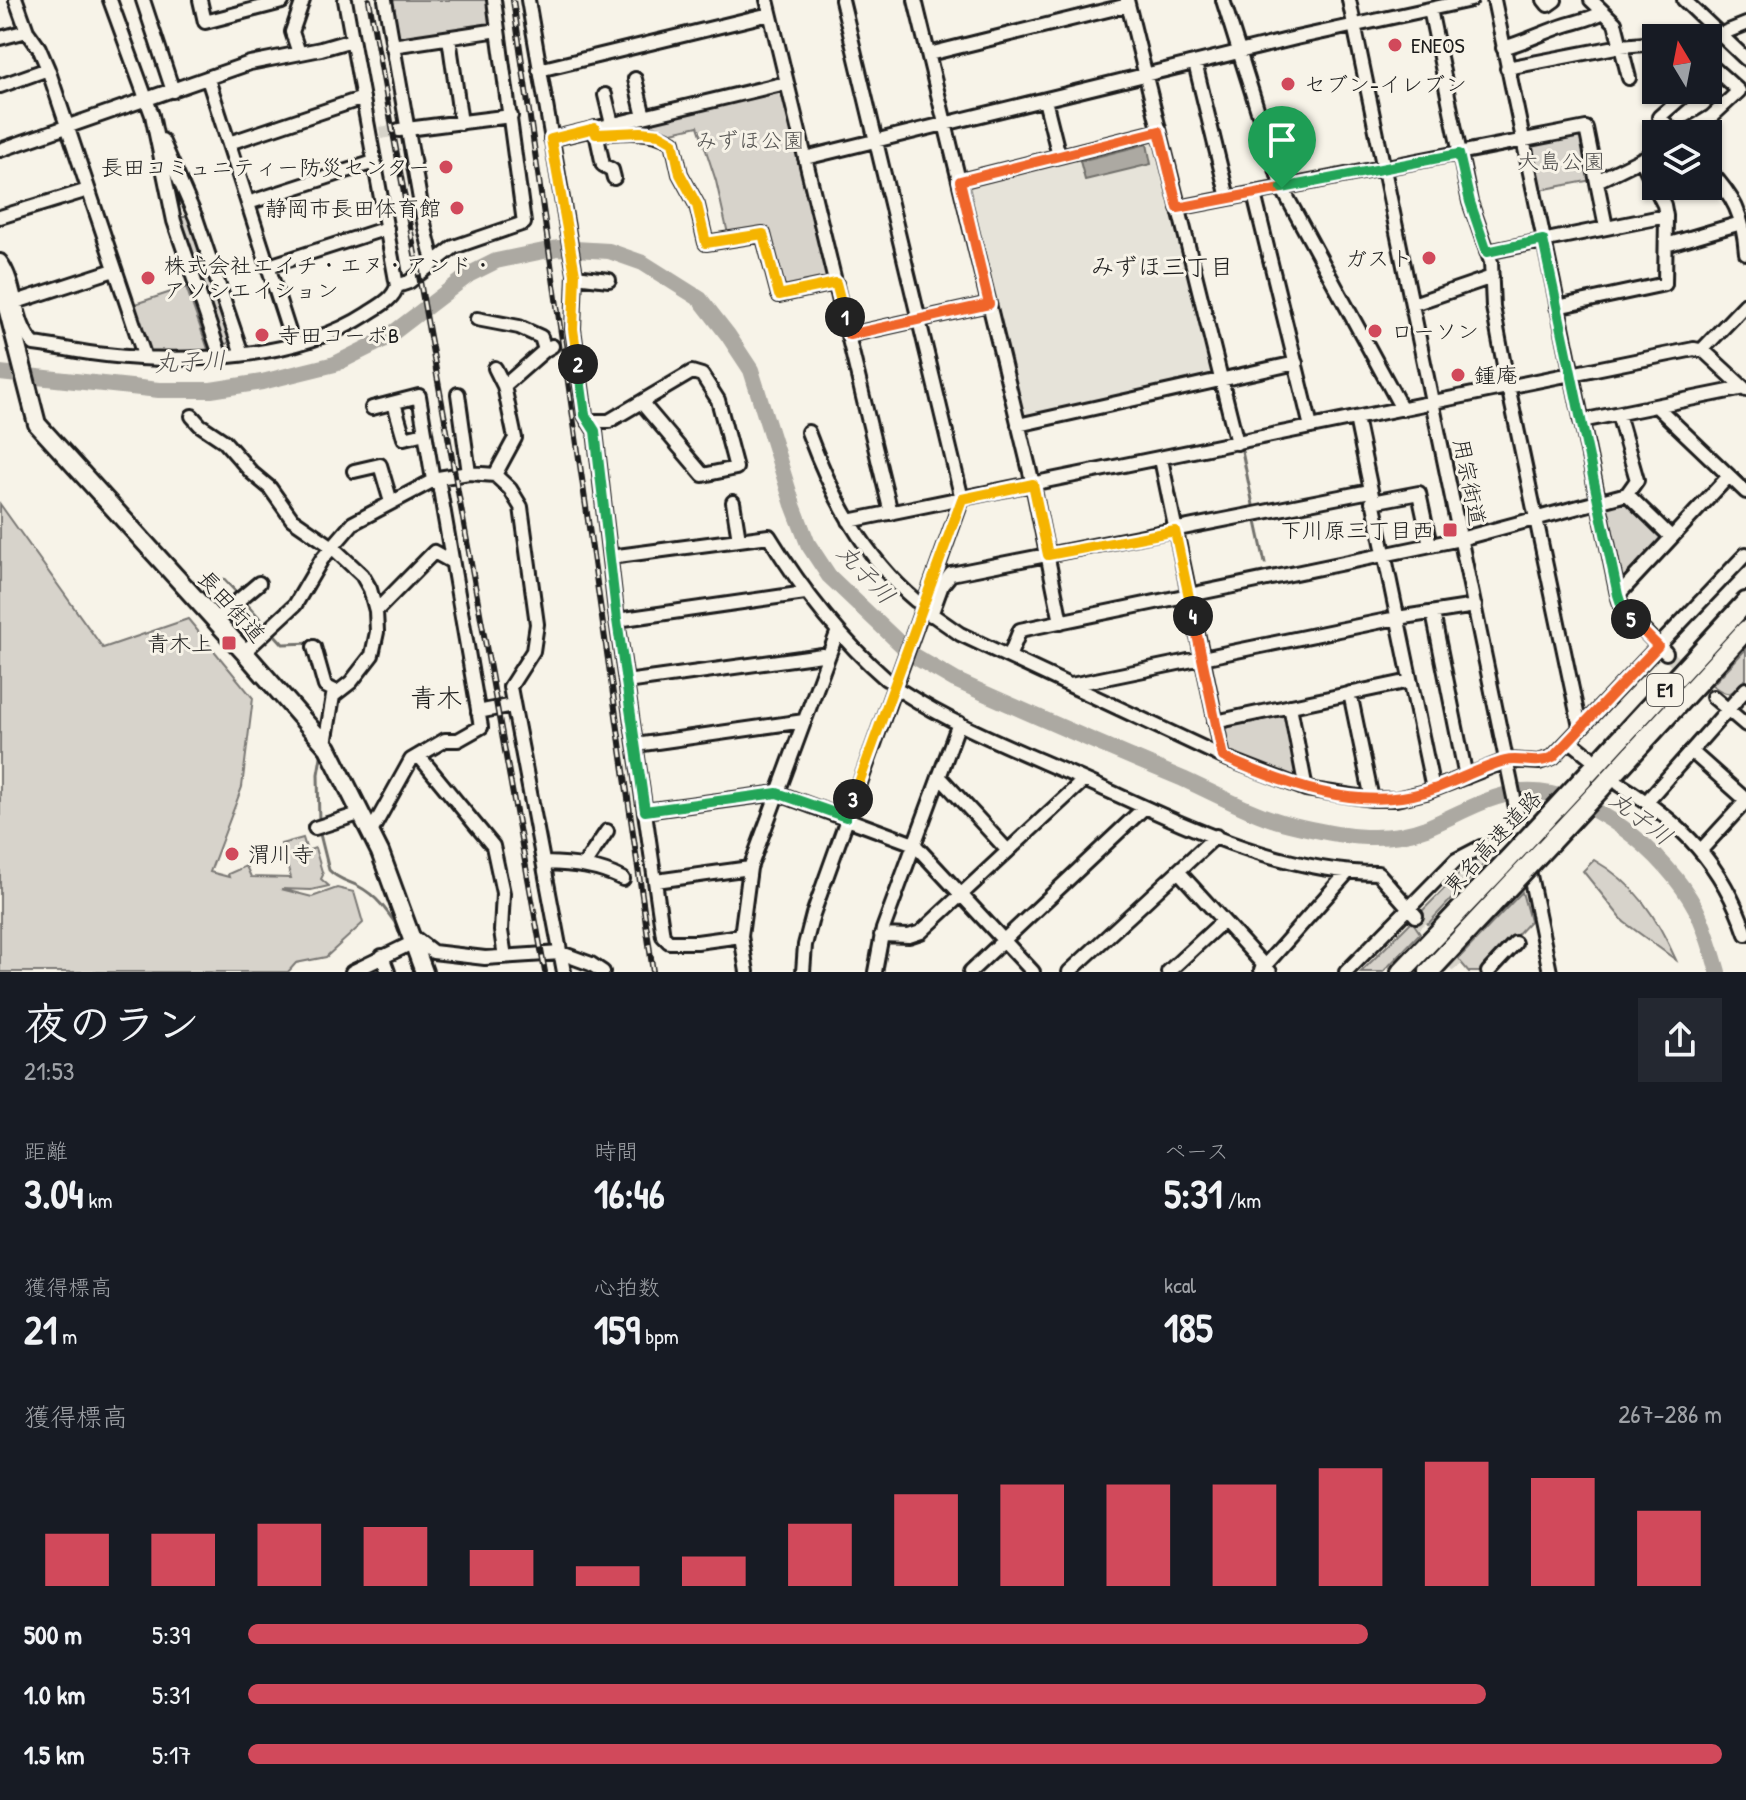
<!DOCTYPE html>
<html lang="ja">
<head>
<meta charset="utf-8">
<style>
	:root { --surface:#171b24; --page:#242831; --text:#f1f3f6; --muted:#9ea1a6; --accent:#d1495b }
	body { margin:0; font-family:"Patrick Hand","Klee One",sans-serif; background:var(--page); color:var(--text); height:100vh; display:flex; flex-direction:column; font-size:30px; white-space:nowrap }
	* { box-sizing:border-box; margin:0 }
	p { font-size:26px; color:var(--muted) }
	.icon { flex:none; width:44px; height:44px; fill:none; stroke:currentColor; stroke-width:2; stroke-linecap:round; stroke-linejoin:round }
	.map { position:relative; height:972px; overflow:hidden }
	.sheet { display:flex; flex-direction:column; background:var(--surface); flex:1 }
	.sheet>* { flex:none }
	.needle { width:52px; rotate:350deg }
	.fabs { position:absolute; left:1642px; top:24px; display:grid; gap:16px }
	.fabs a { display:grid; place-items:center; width:80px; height:80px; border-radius:0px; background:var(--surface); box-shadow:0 2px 6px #0004; font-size:40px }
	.pin { position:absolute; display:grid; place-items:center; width:68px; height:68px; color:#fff; margin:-82px -34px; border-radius:50% 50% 50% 0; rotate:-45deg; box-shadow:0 0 8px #0007 }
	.pin .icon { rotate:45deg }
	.km { position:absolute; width:40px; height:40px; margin:-20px; border-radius:50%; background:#222; color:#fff; font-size:22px; line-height:40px; text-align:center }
	.round { display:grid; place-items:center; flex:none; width:84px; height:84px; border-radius:0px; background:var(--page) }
	.headline { display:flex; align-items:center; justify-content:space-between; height:136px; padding:0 24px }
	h1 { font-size:44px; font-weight:700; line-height:60px }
	.stats { display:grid; grid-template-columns:repeat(3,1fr); gap:12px; height:136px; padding:8px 24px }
	.stats div { display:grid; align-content:center }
	.stats b { font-size:40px; font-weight:700 }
	.stats small { font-size:22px; font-weight:400 }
	.stats p { font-size:22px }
	.chart { height:224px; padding:16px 24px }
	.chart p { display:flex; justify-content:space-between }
	.chart svg { width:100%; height:144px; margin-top:8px; stroke:var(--accent); stroke-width:6 }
	ul { padding:0 24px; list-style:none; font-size:26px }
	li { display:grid; grid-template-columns:128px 96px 1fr; align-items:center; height:60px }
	li i { height:20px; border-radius:10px; background:var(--accent) }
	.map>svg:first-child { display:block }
	.built { fill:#e6e3d9 }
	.green { fill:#d7d3cb; stroke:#7a7874; stroke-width:2 }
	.water { fill:#aca9a2; stroke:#72716c; stroke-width:2 }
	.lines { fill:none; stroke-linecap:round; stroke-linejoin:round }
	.stream { stroke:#72716c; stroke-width:3 }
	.river { stroke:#aca9a2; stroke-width:16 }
	.minor-tunnel { stroke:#d6d3c9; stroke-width:12; stroke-dasharray:12 6; stroke-linecap:butt }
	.minor-casing { stroke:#1c1c1c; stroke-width:18 }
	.major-casing { stroke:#1c1c1c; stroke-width:22 }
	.highway-casing { stroke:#1c1c1c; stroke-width:24 }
	.minor { stroke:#f7f3e8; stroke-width:12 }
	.major { stroke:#f7f3e8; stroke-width:16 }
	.highway { stroke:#f7f3e8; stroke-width:18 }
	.rail-casing { stroke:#1c1c1c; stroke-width:6 }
	.rail { stroke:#f7f3e8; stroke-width:3; stroke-dasharray:9; stroke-linecap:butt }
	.highway-bridge-casing { stroke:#1c1c1c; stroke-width:24; stroke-linecap:butt }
	.highway-bridge { stroke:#f7f3e8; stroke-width:18 }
	.split-1-casing { stroke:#fff; stroke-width:16 }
	.split-2-casing { stroke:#fff; stroke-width:16 }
	.split-3-casing { stroke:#fff; stroke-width:16 }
	.split-4-casing { stroke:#fff; stroke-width:16 }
	.split-5-casing { stroke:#fff; stroke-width:16 }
	.split-6-casing { stroke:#fff; stroke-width:16 }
	.split-1 { stroke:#f0652b; stroke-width:10 }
	.split-2 { stroke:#f5b400; stroke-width:10 }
	.split-3 { stroke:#22a559; stroke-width:10 }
	.split-4 { stroke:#f5b400; stroke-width:10 }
	.split-5 { stroke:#f0652b; stroke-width:10 }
	.split-6 { stroke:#22a559; stroke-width:10 }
	.poi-dot { fill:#d1495b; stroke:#f7f3e8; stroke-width:3 }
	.labels { text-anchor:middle; stroke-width:6; stroke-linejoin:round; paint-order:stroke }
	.shield { fill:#f7f3e8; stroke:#5e5c59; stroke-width:2 }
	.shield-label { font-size:20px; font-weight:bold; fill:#1c1c1c }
	.poi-label { font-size:22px; fill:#1c1c1c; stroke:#f7f3e8; text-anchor:start }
	.park-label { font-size:22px; fill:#545351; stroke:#f7f3e8 }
	.street-label { font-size:22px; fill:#1c1c1c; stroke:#f7f3e8 }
	.neighbourhood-label { font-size:24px; fill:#1c1c1c; stroke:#f7f3e8 }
	.water-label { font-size:24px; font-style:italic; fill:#565452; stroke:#f7f3e8 }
	.quarter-label { font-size:26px; fill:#1c1c1c; stroke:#f7f3e8 }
</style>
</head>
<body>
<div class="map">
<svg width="1746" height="972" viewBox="0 0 1746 972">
	<rect width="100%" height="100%" fill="#f7f3e8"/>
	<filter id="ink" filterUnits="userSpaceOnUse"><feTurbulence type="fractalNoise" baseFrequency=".0125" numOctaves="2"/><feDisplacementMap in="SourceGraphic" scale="16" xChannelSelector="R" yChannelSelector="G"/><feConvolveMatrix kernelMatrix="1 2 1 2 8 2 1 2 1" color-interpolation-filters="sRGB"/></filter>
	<g filter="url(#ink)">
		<path class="built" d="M1154,135l60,245 -190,41 -5,-3 -56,-235z"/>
		<path class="green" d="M390,0h99l5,24 -97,16z
			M785,89l46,190 -50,11 -15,-59 -38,3 -12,-53 -18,-55 -30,7 -46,-7z
			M1582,132l10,48 -52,10 -10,-47z
			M182,217h9l41,120 -5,7 -5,-1 -43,-123z
			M186,287l23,65 -64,2 -16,-48z
			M1626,499l41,38 -44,44h-2l-16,-75z
			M0,504l103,144 85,-29 65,79 -11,89 -32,85 19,5 -1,-3 18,-8 5,11 40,1 -10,-34 22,-6 4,13 8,-3 8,27 -2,4 8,7 -18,4 -30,-1 31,8 25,-9 17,4 9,31 -37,34 -30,6 -8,9h-288z
			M1746,649v30c-14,15 -16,20 -34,6z
			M1284,712l3,2 14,64 -3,3 -72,-27 -7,-26 4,-3z
			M1483,858l4,3 -59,63 -8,-11 48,-48z
			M1594,860c41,23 63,57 82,100l-52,-38 -41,-51z
			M1522,892l8,29 -48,51h-13l-11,-13z
			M1412,921l8,12 -37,39h-22z"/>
		<path class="water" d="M1147,144l4,20 -66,16 -5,-19z"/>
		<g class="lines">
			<path class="stream" d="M1242,451l12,59
				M1255,517l10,46
				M224,579l14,15
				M244,601l22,24
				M274,634l9,10 30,-1
				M323,659l7,23
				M319,823l-1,-49 4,-23
				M319,830l10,40c8,9 19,11 29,16 21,11 31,28 44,47"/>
			<path class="river" d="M0,373l159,17h52l51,-8 73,-18 50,-25 85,-65 26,-13 62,-13 51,3 34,12 57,36 28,36 23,35 42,135 15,39 21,32 83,79 43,25c75,34 152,67 228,99 31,14 75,38 106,45 45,11 93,21 137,4 29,-12 65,-34 96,-36 66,-5 145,62 174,117 10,20 16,42 22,63"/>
			<path class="minor-tunnel" d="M380,133l19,-3
				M552,346l16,-1
				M1666,653l47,44
				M1416,916l45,56"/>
			<g class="minor-casing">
				<path id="minor" d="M110,0l42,115 22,106 46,134
					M143,0l30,91
					M200,0l5,22 77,-20
					M385,0l40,228 8,33
					M528,0l47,274 -2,55 12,86 10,16 22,189 46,316 6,6h28l44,-6 6,36
					M767,0l124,513
					M915,0l117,480 29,142
					M1127,0l110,443
					M1223,0l59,188 120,221
					M1349,0l201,972
					M1494,0l124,595 5,15 43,43
					M1544,0l4,5 7,-5
					M1591,0l24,23 14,55
					M1684,0l62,59
					M1430,9l40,193 21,60 2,45 14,74 73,346
					M27,31l12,17 9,21
					M0,38l27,-7 -11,-31
					M449,38l12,85
					M1667,38l17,-4h37l25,-10
					M392,46l106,-16
					M1503,48c22,-6 41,-16 63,-23 13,-4 25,-6 37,-13
					M299,53l-7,-21 11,-32
					M929,54l199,-49
					M1195,63l33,135
					M1507,68l114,-22 35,-3
					M539,70l231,-56
					M208,79l85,265
					M635,79l9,38
					M0,86l48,-17 97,289
					M605,95l7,29
					M1045,100l14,56
					M595,128l8,37 9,5 2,8
					M399,130l112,-14
					M596,134c27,-2 53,-6 77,8l7,32 17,31 9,38 57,-9 16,61 57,-12
					M1676,134l-17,-17 31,-27
					M1683,134l28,-17 28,-26 -31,-28
					M551,139l235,-56
					M162,140l34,78 46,136
					M229,143l134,-45
					M0,150l250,-87 71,-14 31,-9
					M805,158l491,-120 175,-38
					M1641,159l23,46 2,11
					M1708,169c26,28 35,45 38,84
					M960,181l199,-50
					M1597,181l59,-29
					M1254,194l57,233
					M248,203l126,-41
					M1178,208l408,-80 20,99
					M0,217l88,-27
					M1666,245l75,-22
					M1487,252l179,-36 -1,68 -108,23
					M0,261c18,23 13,62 34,83 24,3 48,9 72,11 80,9 192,4 261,-41 12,-8 26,-14 30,-28l-52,-286
					M269,266l118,-38
					M575,276l34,4
					M397,286l12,-4 45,-35 70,-24 -30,-223
					M16,302l98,-32
					M1413,304l79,-27
					M477,319l42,8 22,10 4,13 7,-4
					M849,335l140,-31
					M1702,350l44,-46
					M495,368l9,18 11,52 -20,37
					M504,386l41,-36
					M458,394l11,79
					M394,403l10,35 21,-5
					M1656,406l90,86
					M372,408l47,-12 14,84
					M1618,414l19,66 -10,14
					M192,416l8,9 24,16 28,32 18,15 22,31 39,27 31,29 8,14 6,22 1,21 -5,23 -21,27 -18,14 -8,48
					M1356,418l77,371
					M588,421h21l83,-49 10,3 16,25 18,68 -33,7 -62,-73
					M1581,421l163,-33
					M1018,425l278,-62
					M808,432c24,64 55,124 108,169
					M1161,459l62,298
					M354,471l26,-6 11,37
					M733,502l6,37
					M1372,502l47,-9 11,52
					M849,521l845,-172 10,2 42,39
					M610,557l159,-21c33,54 69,101 117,143
					M1618,595l111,-119
					M376,611l58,-59 18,10
					M930,613l30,21 263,123 83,32 66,10h24l30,-7 82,-32 31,2 14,-5 193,-203
					M1433,613l33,164
					M931,615l11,-30 9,-11 419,-83
					M215,620l44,-37
					M617,620l188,-27
					M314,647l11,39 12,6
					M244,652l51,-47 27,-46 31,-36 85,-45 31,-5 26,2 15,14 11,18 16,117 -4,27 -23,36 54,285
					M1009,657l11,-27 440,-91 167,-45 44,43
					M626,682l196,-27 6,2
					M1071,685l326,-67 78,-12
					M901,691c62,40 132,65 199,96 86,39 181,86 278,86l38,43
					M1350,693l22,106
					M1713,697l33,28
					M1290,706l16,83
					M478,712l35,-7
					M1215,722l195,-41
					M1569,740l20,16
					M636,745l168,-24
					M1691,751l55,49
					M419,756l74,90 10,47 -2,38 4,26
					M939,776l69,75
					M1619,784c63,39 103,79 127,150
					M1647,801l99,-112
					M645,811l132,-18 137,51 119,128
					M315,828l47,-15
					M371,832l40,-72 34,-20h13l23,-13 -43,-249
					M1701,850l45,-49
					M544,863c30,1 53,3 79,16
					M584,865l23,-34
					M1178,871l92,101
					M656,881l94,-13
					M411,935l22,17 52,6 76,-5 30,11 12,8
					M881,935l28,1 12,-4 163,-152
					M741,936l9,-68 87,-235
					M382,956l6,16
					M1261,970l87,-98
					M352,972l62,-30
					M803,972l2,-27 8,-31 149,-415 -120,-499
					M875,972l8,-43 76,-206
					M970,972l174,-164
					M1069,972l147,-136
					M1168,972l55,-51
					M1346,972l110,-112 25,-13 43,-4
					M1488,972l27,-29"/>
			</g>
			<g class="major-casing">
				<path id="major" d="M0,280l37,144 207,228 84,96 52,104 44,120"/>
			</g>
			<g class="highway-casing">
				<path id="highway" d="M1583,779l163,-177
					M1601,788l145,-158
					M1401,972l100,-105
					M1429,972l86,-92"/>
			</g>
			<use href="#minor" class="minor"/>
			<use href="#major" class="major"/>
			<use href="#highway" class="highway"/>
			<g class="rail-casing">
				<path id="rail" d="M369,0l176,972
					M513,0l140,972"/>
			</g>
			<use href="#rail" class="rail"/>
			<g class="highway-bridge-casing">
				<path id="highway-bridge" d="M1501,867l82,-88
					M1515,880l86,-92"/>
			</g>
			<use href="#highway-bridge" class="highway-bridge"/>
		</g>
	</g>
	<g class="lines" filter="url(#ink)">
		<g class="split-1-casing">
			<path id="split-1" d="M845,317l4,18 140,-31 -29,-123 199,-50 19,77 104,-20"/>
		</g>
		<g class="split-2-casing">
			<path id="split-2" d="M578,364l-5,-35 2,-55 -24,-135 44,-11 1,6 45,-2 18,2 14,8 7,32 17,31 9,38 57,-9 16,61 57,-12 9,34"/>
		</g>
		<g class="split-3-casing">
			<path id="split-3" d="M578,364l7,51 10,16 22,189 28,191 132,-18 69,24 7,-18"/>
		</g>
		<g class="split-4-casing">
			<path id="split-4" d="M853,799l109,-300 71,-15 15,71 127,-24 18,85"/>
		</g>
		<g class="split-5-casing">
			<path id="split-5" d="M1193,616l30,141c61,27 135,55 202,35 27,-8 53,-24 80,-31 16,-4 32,5 48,-4l105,-111 -27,-27"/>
		</g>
		<g class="split-6-casing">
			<path id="split-6" d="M1282,188l177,-34 11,48 17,50 56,-12 75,355 5,15 8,9"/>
		</g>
		<use href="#split-1" class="split-1"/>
		<use href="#split-2" class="split-2"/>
		<use href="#split-3" class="split-3"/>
		<use href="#split-4" class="split-4"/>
		<use href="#split-5" class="split-5"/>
		<use href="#split-6" class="split-6"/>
	</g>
	<g class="poi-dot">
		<circle cx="1395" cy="45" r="8"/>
		<circle cx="1288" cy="84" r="8"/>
		<circle cx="446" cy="167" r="8"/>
		<circle cx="457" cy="208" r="8"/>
		<circle cx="1429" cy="258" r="8"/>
		<circle cx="148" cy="278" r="8"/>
		<circle cx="1375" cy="331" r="8"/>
		<circle cx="262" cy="335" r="8"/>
		<circle cx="1458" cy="375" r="8"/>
		<rect x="1442" y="522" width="16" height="16" rx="4"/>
		<rect x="221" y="635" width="16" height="16" rx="4"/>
		<circle cx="232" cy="854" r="8"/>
	</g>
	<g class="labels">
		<rect class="shield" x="1647" y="674" width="36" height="32" rx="6"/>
		<g class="shield-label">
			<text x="1665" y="697">E1</text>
		</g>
		<g class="poi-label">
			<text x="1411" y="53">ENEOS</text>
			<text x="1304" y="92">セブン-イレブン</text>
			<text x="430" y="175" text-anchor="end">長田コミュニティー防災センター</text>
			<text x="441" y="216" text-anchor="end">静岡市長田体育館</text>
			<text x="1413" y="266" text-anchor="end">ガスト</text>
			<text x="164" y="273">株式会社エイチ・エヌ・アンド・<tspan x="164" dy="25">アソシエイション</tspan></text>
			<text x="1391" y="339">ローソン</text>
			<text x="278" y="343">寺田コーポB</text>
			<text x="1474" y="383">鍾庵</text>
			<text x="1434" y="538" text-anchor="end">下川原三丁目西</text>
			<text x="213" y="651" text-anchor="end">青木上</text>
			<text x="248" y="862">渭川寺</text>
		</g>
		<g class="park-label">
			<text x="750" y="148">みずほ公園</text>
			<text x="1561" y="169">大島公園</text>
		</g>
		<g class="street-label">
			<text transform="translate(1470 482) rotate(79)" y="8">用宗街道</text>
			<text transform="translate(232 606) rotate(48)" y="8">長田街道</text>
			<text transform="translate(1492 842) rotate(-47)" y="8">東名高速道路</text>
		</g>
		<g class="neighbourhood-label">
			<text x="1162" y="275">みずほ三丁目</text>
		</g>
		<g class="water-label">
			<text transform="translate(190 362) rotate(-3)" y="8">丸子川</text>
			<text transform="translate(866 574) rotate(47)" y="8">丸子川</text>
			<text transform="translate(1641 818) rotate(38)" y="8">丸子川</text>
		</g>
		<g class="quarter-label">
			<text x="436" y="707">青木</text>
		</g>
	</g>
</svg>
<div class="fabs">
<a><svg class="needle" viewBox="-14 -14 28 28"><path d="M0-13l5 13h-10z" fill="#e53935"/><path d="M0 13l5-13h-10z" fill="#9ea1a6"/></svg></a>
<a><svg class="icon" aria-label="layers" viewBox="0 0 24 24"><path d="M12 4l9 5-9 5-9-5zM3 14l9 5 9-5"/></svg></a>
</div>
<div class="pin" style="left:1282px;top:188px;background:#1e9e55"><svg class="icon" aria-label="arrive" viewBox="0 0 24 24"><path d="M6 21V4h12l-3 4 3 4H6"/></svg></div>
<b class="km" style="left:845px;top:317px">1</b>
<b class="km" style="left:578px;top:364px">2</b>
<b class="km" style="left:853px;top:799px">3</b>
<b class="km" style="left:1193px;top:616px">4</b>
<b class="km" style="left:1631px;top:619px">5</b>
</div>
<section class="sheet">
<div class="headline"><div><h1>夜のラン</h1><p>21:53</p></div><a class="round"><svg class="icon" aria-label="share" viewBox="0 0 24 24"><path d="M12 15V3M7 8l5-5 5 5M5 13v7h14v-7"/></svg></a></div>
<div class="stats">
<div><p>距離</p><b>3.04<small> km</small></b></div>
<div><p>時間</p><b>16:46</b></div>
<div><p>ペース</p><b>5:31<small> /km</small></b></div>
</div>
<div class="stats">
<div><p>獲得標高</p><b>21<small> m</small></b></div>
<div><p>心拍数</p><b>159<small> bpm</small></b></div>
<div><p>kcal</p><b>185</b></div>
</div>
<div class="chart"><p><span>獲得標高</span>267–286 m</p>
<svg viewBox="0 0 160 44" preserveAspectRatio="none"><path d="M5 44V28M15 44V28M25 44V25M35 44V26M45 44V33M55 44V38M65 44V35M75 44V25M85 44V16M95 44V13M105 44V13M115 44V13M125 44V8M135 44V6M145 44V11M155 44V21"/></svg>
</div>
<ul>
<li><b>500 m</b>5:39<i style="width:76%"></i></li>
<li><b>1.0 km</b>5:31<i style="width:84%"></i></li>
<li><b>1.5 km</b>5:17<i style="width:100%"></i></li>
</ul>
</section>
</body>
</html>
